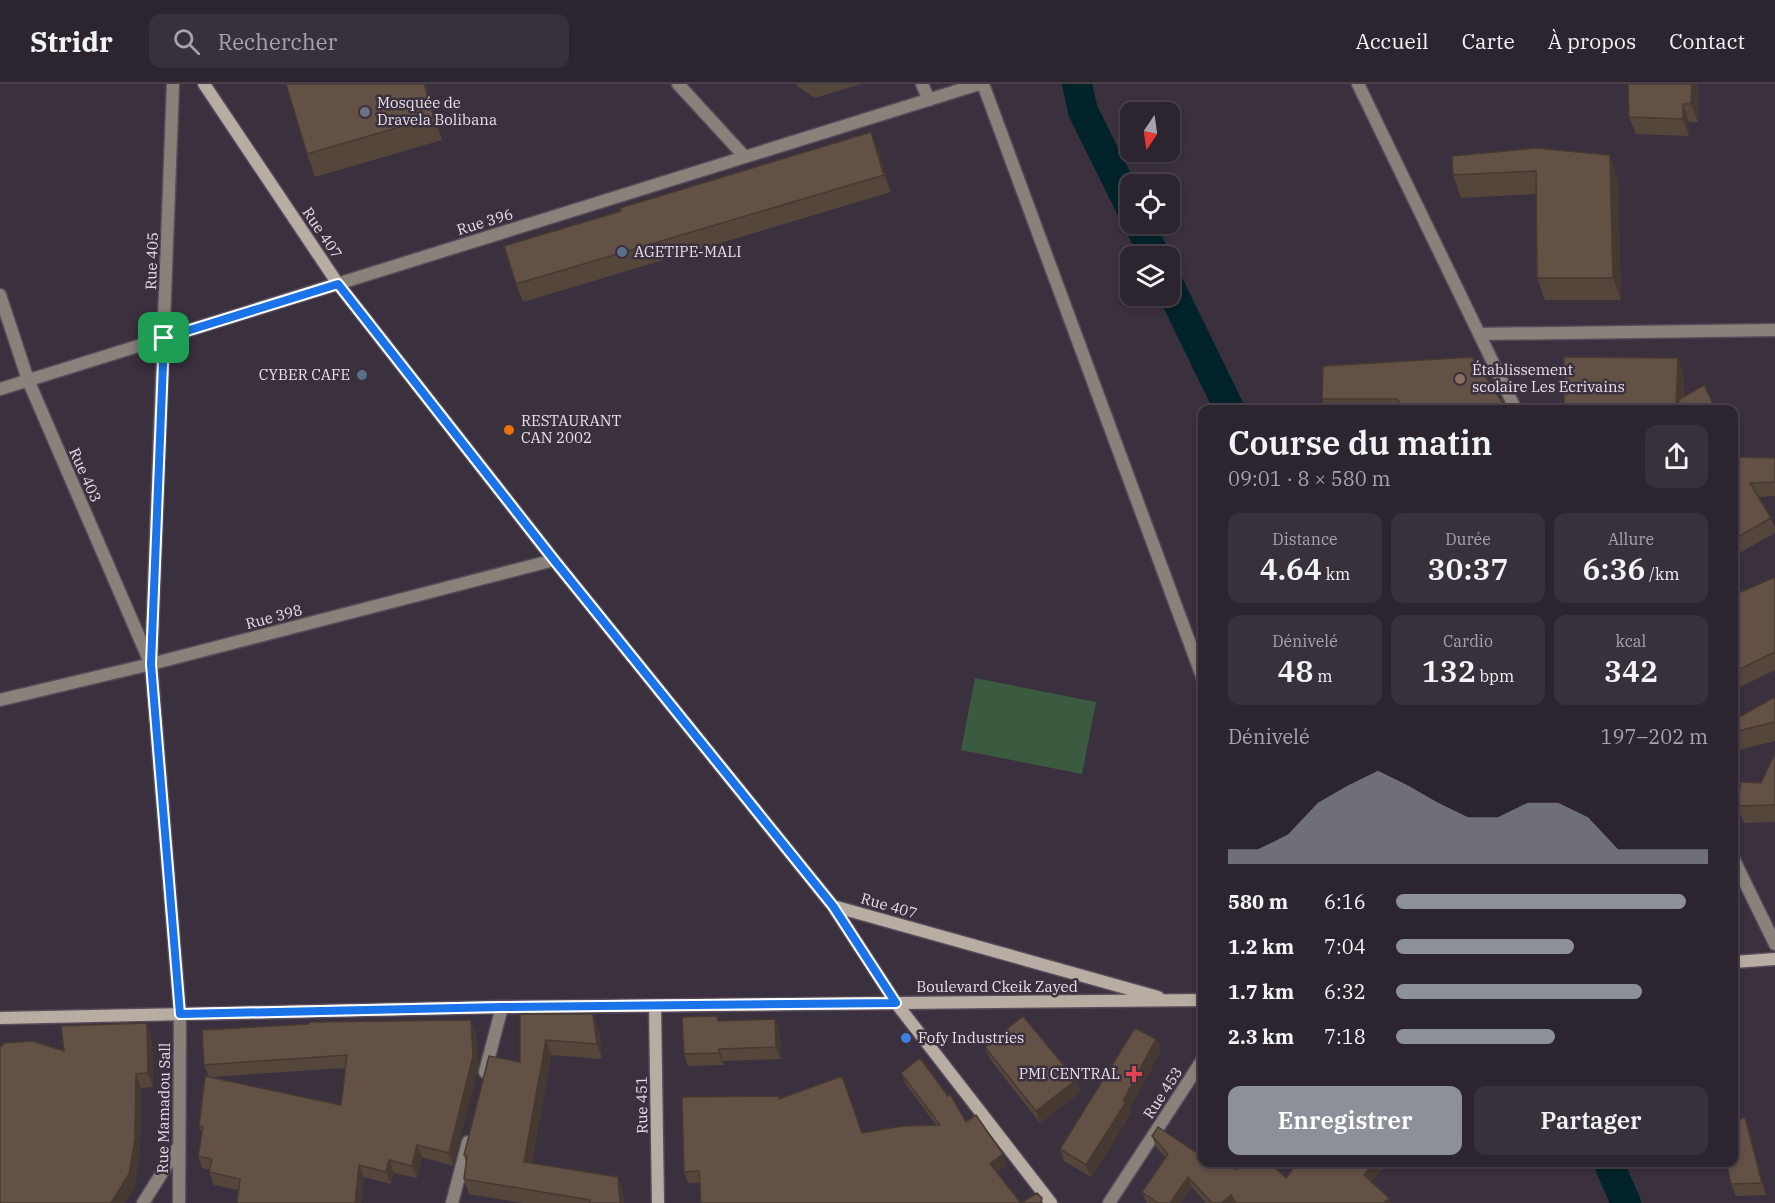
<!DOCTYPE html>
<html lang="fr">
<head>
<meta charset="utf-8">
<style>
	:root { --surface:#2c242e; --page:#38303a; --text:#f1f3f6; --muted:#a6a4aa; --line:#48414a; --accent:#8c9099 }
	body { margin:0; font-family:"IBM Plex Serif",serif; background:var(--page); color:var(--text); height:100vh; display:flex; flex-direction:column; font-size:22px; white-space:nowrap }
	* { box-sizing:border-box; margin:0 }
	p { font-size:20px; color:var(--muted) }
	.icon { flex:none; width:33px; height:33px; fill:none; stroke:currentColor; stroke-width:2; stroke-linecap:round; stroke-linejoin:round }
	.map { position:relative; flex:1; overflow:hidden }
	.side { position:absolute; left:1198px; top:321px; width:540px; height:762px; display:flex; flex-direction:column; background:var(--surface); border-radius:12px; box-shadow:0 3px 9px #0003,0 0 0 2px var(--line) }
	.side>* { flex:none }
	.needle { width:39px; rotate:193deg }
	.buttons { position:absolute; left:1120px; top:18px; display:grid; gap:12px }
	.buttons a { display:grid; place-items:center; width:60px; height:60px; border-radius:12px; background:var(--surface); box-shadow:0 3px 9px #0003,0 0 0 2px var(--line); font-size:30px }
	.pin { position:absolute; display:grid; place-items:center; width:51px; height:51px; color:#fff; margin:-26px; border-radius:12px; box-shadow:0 3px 9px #0006 }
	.round { display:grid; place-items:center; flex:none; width:63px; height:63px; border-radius:12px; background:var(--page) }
	.headline { display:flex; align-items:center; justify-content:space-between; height:102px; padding:0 30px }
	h1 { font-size:33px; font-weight:600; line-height:45px }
	.stats { display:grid; grid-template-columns:repeat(3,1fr); gap:9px; height:102px; padding:6px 30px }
	.stats div { display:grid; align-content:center; border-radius:12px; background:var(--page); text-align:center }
	.stats b { font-size:30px; font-weight:600 }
	.stats small { font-size:16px; font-weight:400 }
	.stats p { font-size:16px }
	.chart { height:168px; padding:12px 30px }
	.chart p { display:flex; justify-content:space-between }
	.chart svg { width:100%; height:108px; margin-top:6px; fill:var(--accent); opacity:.7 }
	.cta { display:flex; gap:12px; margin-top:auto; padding:12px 30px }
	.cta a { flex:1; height:69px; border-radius:12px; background:var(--accent); color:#fff; font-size:24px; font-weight:600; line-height:69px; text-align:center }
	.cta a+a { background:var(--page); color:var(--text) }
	ul { padding:0 30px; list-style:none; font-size:20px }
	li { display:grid; grid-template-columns:96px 72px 1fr; align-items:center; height:45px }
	li i { height:15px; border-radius:8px; background:var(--accent) }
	header { display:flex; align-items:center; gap:36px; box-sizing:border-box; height:84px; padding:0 30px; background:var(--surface); border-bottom:2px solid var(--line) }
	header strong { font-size:28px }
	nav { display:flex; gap:33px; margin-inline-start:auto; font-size:21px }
	.search { width:420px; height:54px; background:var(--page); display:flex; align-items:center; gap:15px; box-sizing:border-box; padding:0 21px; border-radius:12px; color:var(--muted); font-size:22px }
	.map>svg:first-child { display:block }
	.green { fill:#3b5b41 }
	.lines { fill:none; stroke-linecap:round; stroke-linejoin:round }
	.canal { stroke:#002329; stroke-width:30 }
	.street-casing { stroke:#574c59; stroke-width:15 }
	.secondary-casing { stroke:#574c59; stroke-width:15 }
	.street { stroke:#88827a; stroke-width:12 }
	.secondary { stroke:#b8ada2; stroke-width:12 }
	.wall { fill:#55463c; fill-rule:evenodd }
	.shaded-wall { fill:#453931 }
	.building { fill:#635146; stroke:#453931; stroke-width:1.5 }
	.route-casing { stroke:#fff; stroke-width:12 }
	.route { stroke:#1a73e8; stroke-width:8 }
	.worship-dot { fill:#6b7280; stroke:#3b303e; stroke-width:2 }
	.service-dot { fill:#5c6f8a; stroke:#3b303e; stroke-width:2 }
	.education-dot { fill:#8d6e63; stroke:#3b303e; stroke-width:2 }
	.food-dot { fill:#e8710a; stroke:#3b303e; stroke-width:2 }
	.shop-dot { fill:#3f7fe0; stroke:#3b303e; stroke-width:2 }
	.health-dot { fill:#e0444e; stroke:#3b303e; stroke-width:2 }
	.labels { text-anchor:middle; stroke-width:5; stroke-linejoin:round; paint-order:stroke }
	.poi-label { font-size:15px; fill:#e7dfe9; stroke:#3b303e; text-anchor:start }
	.street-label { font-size:15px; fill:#e7dfe9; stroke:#3b303e }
</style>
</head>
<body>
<header>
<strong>Stridr</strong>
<div class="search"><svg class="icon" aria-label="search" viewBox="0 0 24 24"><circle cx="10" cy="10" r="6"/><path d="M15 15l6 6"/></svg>Rechercher</div>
<nav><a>Accueil</a><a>Carte</a><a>À propos</a><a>Contact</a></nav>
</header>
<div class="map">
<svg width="1775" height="1119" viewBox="0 0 1775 1119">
	<rect width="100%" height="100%" fill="#3b303e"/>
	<path class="green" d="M975,594l121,24 -14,72 -121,-24z"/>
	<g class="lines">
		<path class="canal" d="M1077,0l6,27 48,97
			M1139,140l16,32
			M1170,203l60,123
			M1608,1078l18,41"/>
		<g class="street-casing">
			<path id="street" d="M173,0l-22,580 29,350 -1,189
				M678,0l67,73
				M922,0l7,16
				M983,0l220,595
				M1358,0l158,326
				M0,211l28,85 121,280
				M1479,250l296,-4
				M0,305l979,-305
				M0,616l151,-36 403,-104
				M1734,776l41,84
				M485,988l17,-65
				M143,1119l36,-57
				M452,1119l16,-61
				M1109,1119l94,-144"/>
		</g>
		<g class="secondary-casing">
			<path id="secondary" d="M204,0l134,200 216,276 279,346 63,97 155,200
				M833,822l325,91
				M1734,878l41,-3
				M655,922l3,197
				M0,934l502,-11 701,-7"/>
		</g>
		<use href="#street" class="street"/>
		<use href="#secondary" class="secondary"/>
	</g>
	<path class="wall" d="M286,0h140l16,56 -127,37 -8,-23z
		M797,0h64l-46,14 -18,-12z
		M1628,0h70v38h-9v14l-53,-2 -7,-17z
		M878,65l13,43 -368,110 -7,-18 105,-73z
		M1452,72l166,22 3,122h-76l-8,-22 -1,-84 -75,4 -8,-23z
		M1472,273l33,49 1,4h-180l-4,-11z
		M1678,274l6,18v21l32,13h-150l-2,-6z
		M1734,363l5,10 36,1v38l-17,1 13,21 4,11v4l-41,23z
		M1775,493v93l-41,20v-95z
		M1775,613v44l-41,10v-31z
		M1775,669v69l-31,1 -7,-17 24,-23z
		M520,930l79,15 3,30 -51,-4 -19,108 86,14 5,15 1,11h-101l-54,-9 -5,-15 2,-17 -2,-7 56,-93z
		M775,935l5,12 1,28 -58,2 1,4 -36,1 -4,-12 35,-33z
		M476,948l2,36 -25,98 -31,-9 -5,21 -23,-5 -3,11 -27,-7 -3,26h-124l1,-13 -24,-5 -5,-13 1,-2 -8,-2 -4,-12 4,-22 -3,-8 10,-49 -5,-12zM345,984l-4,37 -132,-28z
		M152,953l1,50 -12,1 -1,65 -6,35 -9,15h-125l64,-152z
		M1156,955l5,12 -32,59 2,4 -40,63 -27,-16 -4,-12z
		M985,963l91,33 5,12 -41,31 -50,-64z
		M901,989l65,49 37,32 4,11 -319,18 -4,-11 96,-74 82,35 74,-8 -31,-42z
		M1745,1033l4,12 17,66 -30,1 -5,-12z
		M1152,1052l66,31 18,3 23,-6 27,14 103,-16 -18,20 20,21h-185l-14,-16 -11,16h-34l-5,-11 24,-34 -10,-11z"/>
	<path class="shaded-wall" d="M424,0h2l16,56 -8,-23z
		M1692,0h6v38l-7,-18z
		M1683,20l6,18v14l-6,-17z
		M871,48l7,17 13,43 -7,-17z
		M1610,71l8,23 3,122 -8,-22z
		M1678,274l6,18 -1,33 -5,-9 3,10h-3l-2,-5z
		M593,930l6,15 3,30 -5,-15z
		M775,935l5,12 1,28 -5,-12z
		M471,936l5,12 2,36 -25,98 -4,-13z
		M147,939l5,14 1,50 -5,-14z
		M1156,955l5,12 -32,59 2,4 -40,63 -5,-12 37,-64z
		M546,956l5,15 -22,122 -5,-15z
		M719,965l4,12 1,4 -5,-12z
		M136,990l5,14 -1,65 -6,35 -9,15h-14z
		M1076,996l5,12 -41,31 -4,-12z
		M1745,1033l4,12 17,66 -4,-12z
		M417,1061l5,12 -5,21 -5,-12z
		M1003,1070l4,11 -13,10 -4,-11z
		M389,1076l5,13 -3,11 -5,-12z
		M1375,1078h14l-22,24 -3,-11z
		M359,1081l5,12 -3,26h-6z
		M618,1093l5,15 1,11h-4z
		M1188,1093l4,10 -11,16h-11z
		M1231,1111l3,8h-12z
		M1389,1114l2,5h-7z"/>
	<path class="building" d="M286,0h138l10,33 -127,37z
		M1628,0h64l-1,20h-8v15l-54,-2z
		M871,48l13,43 -368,109 -12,-38 117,-35 -1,-3z
		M1536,64l74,7 3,123h-76l-1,-107 -83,4 -1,-19z
		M1472,273l33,49 -2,4h-99l-7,-11h-75l1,-33z
		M1564,273l114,1 -2,47 -112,-1z
		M1704,301l12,25h-32l-6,-10z
		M1734,363l5,10 36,1v24l-25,1 21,35 -37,21z
		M1775,493v75l-41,20v-77z
		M1775,613v25l-41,10v-12z
		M1775,669v52l-38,1 4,-24 20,1z
		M520,930h73l4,30 -51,-4 -22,122 94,15 2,26h-30v-3l-126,-21 3,-23 -3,-1 25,-99 31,6z
		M717,932l1,5 57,-2 1,28 -57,2v4l-35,1 -2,-37z
		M1023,932l53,64 -40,31 -51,-64z
		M471,936l2,36 -24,97 -32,-8 -5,21 -23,-6 -3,12 -27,-7 -4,38h-118l3,-24 -31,-7 3,-13 -14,-3 5,-29 -4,-1 6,-50 136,29 6,-50 -143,10 -2,-35 107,-6v-2z
		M147,939l1,50 -12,1 -1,65 -6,35 -18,29h-111v-157h2l2,-3 28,-2 32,10 -3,-25z
		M1135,944l21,11 -33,62 3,1 -40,63 -26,-16z
		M920,974l28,38 2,-2 16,28 10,-7 27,39 -13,10 31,39h-320l-2,-32 -15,1 -2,-75 97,-1v3l63,-23 20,57 41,-7 37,-1 -39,-52z
		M1745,1033l17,66 -31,1 -5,-22h8v-40z
		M1158,1043l45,30v5h7l8,5 5,-5h6l7,8 7,-8h15l1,2 2,-2h8l17,16 12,-16h77l-11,13 25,23 -5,5h-148l-5,-8 -9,8h-10l-24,-26 -18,26h-12l-16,-11 26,-38 -16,-18z
		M1037,1109l5,5 -1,5h-20z"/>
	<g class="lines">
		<g class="route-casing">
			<path id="route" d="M338,200l216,276 279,346 63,97 -394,4 -322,7 -29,-350 13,-326z"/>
		</g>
		<use href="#route" class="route"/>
	</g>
	<circle class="worship-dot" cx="365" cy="28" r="6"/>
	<g class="service-dot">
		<circle cx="622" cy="168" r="6"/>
		<circle cx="362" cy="291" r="6"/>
	</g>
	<circle class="education-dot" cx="1460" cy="295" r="6"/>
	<circle class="food-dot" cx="509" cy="346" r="6"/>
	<circle class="shop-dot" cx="906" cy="954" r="6"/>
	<path class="health-dot" d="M1131 981h6v6h6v6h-6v6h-6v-6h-6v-6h6z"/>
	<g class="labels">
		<g class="poi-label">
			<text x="377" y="24">Mosquée de<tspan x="377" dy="17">Dravela Bolibana</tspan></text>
			<text x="634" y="173">AGETIPE-MALI</text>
			<text x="1472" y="291">Établissement<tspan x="1472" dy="17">scolaire Les Ecrivains</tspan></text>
			<text x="350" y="296" text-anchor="end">CYBER CAFE</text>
			<text x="521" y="342">RESTAURANT<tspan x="521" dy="17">CAN 2002</tspan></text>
			<text x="918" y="959">Fofy Industries</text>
			<text x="1120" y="995" text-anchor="end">PMI CENTRAL</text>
		</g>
		<g class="street-label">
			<text transform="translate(485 138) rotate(-17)" y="5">Rue 396</text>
			<text transform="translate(322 149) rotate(56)" y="5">Rue 407</text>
			<text transform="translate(152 177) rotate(-88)" y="5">Rue 405</text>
			<text transform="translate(85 391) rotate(66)" y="5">Rue 403</text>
			<text transform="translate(274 533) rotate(-15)" y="5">Rue 398</text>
			<text transform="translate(889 822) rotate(16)" y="5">Rue 407</text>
			<text x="997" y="908">Boulevard Ckeik Zayed</text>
			<text transform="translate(1163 1009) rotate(-57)" y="5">Rue 453</text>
			<text transform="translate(642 1021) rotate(-91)" y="5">Rue 451</text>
			<text transform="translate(164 1024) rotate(-89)" y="5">Rue Mamadou Sall</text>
		</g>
	</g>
</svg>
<div class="buttons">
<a><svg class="needle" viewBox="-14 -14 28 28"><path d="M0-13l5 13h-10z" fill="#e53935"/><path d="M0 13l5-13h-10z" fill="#a6a4aa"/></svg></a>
<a><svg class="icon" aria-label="locate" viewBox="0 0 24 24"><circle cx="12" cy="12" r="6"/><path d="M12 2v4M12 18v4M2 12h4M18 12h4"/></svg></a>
<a><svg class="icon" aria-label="layers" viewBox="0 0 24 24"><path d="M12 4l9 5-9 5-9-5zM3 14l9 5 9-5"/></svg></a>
</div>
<div class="pin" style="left:164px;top:254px;background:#1e9e55"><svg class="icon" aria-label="arrive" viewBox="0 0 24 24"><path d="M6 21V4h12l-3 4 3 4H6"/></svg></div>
<section class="side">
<div class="headline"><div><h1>Course du matin</h1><p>09:01 · 8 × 580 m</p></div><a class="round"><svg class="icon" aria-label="share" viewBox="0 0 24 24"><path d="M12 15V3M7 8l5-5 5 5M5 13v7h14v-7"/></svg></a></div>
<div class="stats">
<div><p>Distance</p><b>4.64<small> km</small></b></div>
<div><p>Durée</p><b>30:37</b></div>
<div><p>Allure</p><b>6:36<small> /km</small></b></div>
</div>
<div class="stats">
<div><p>Dénivelé</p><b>48<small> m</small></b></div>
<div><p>Cardio</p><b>132<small> bpm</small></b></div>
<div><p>kcal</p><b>342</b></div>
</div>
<div class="chart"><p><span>Dénivelé</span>197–202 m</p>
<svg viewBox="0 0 160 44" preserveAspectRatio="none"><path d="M0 44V38L10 38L20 32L30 19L40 12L50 6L60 12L70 19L80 25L90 25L100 19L110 19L120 25L130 38L140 38L150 38L160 38V44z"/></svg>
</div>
<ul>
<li><b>580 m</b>6:16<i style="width:93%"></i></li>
<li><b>1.2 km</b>7:04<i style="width:57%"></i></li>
<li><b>1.7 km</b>6:32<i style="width:79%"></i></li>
<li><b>2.3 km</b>7:18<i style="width:51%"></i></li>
</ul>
<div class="cta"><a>Enregistrer</a><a>Partager</a></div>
</section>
</div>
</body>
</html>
